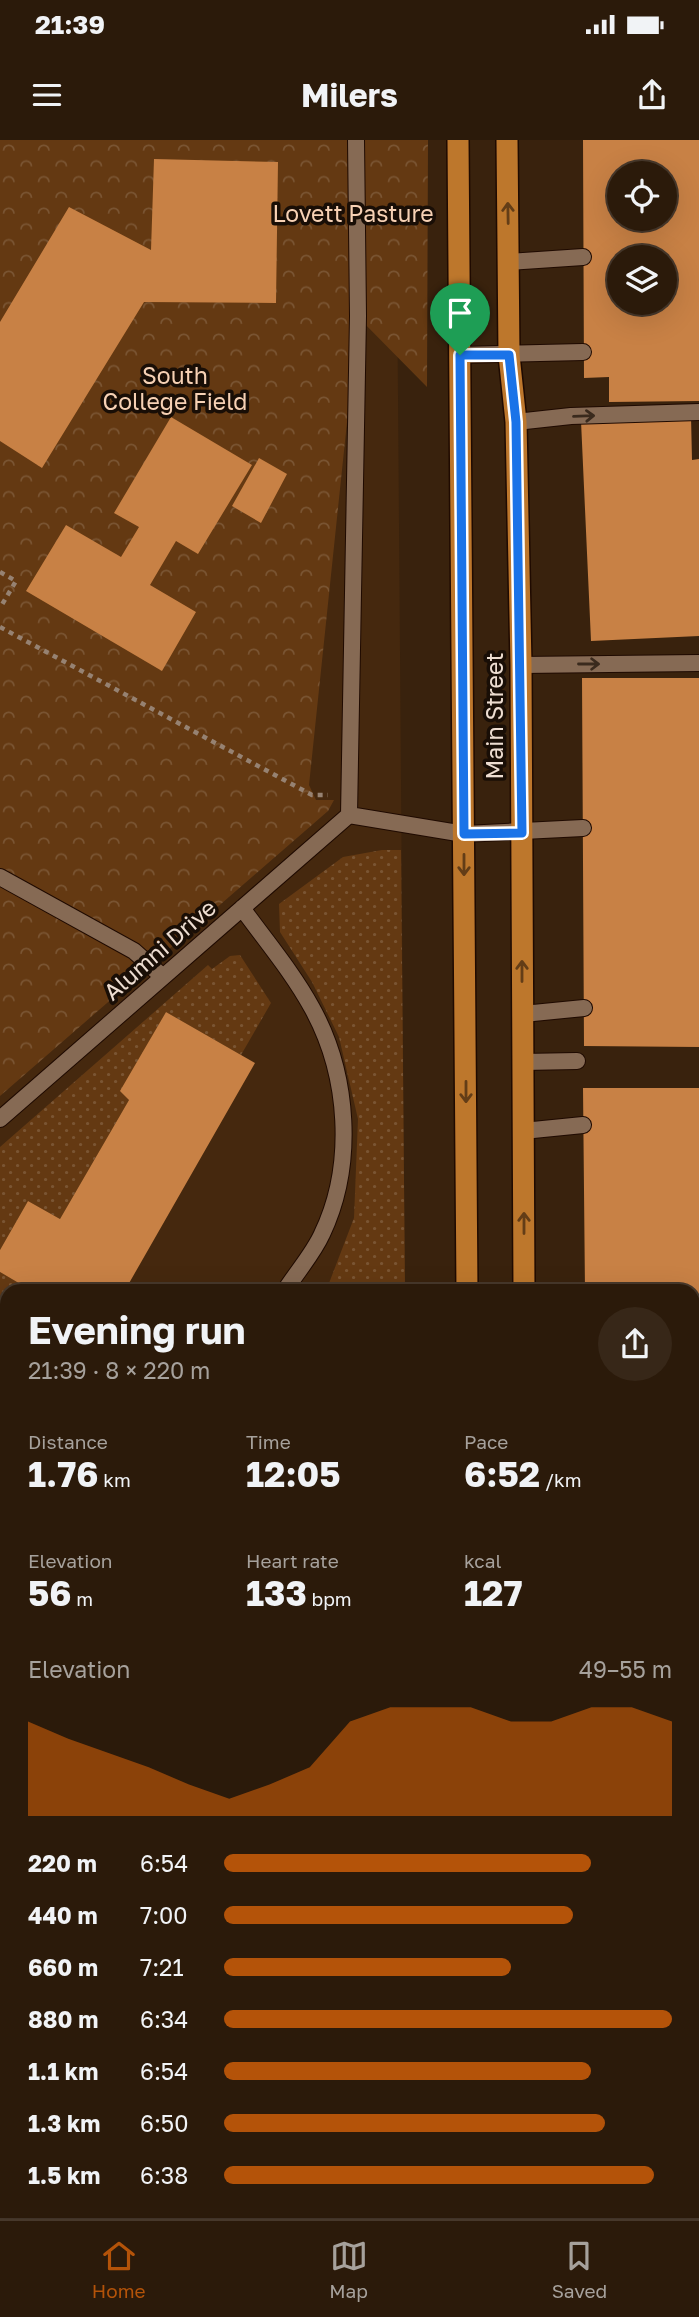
<!DOCTYPE html>
<html lang="en">
<head>
<meta charset="utf-8">
<style>
	:root { --surface:#2b1a0a; --page:#372718; --text:#f1f3f6; --muted:#a6a19c; --line:#47382b; --accent:#b45309 }
	body { margin:0; font-family:"Golos Text",sans-serif; background:var(--page); color:var(--text); height:100vh; display:flex; flex-direction:column; font-size:26px; white-space:nowrap }
	* { box-sizing:border-box; margin:0 }
	p { font-size:23px; color:var(--muted) }
	.icon { flex:none; width:38px; height:38px; fill:none; stroke:currentColor; stroke-width:2; stroke-linecap:round; stroke-linejoin:round }
	.map { position:relative; flex:1; overflow:hidden }
	.details { position:absolute; left:0px; top:1144px; width:700px; height:934px; display:flex; flex-direction:column; background:var(--surface); border-radius:21px 21px 0 0; box-shadow:0 7px 28px #0002,0 0 0 2px var(--line) }
	.details>* { flex:none }
	.buttons { position:absolute; left:607px; top:21px; display:grid; gap:14px }
	.buttons a { display:grid; place-items:center; width:70px; height:70px; border-radius:50%; background:var(--surface); box-shadow:0 7px 28px #0002,0 0 0 2px var(--line); font-size:35px }
	.pin { position:absolute; display:grid; place-items:center; width:60px; height:60px; color:#fff; margin:-72px -30px; border-radius:50% 50% 50% 0; rotate:-45deg; box-shadow:0 0 7px #0007 }
	.pin .icon { rotate:45deg }
	.round { display:grid; place-items:center; flex:none; width:74px; height:74px; border-radius:37px; background:var(--page) }
	.head { display:flex; align-items:center; justify-content:space-between; height:119px; padding:0 28px }
	h1 { font-size:38px; font-weight:700; line-height:52px }
	.stats { display:grid; grid-template-columns:repeat(3,1fr); gap:10px; height:119px; padding:7px 28px }
	.stats div { display:grid; align-content:center }
	.stats b { font-size:35px; font-weight:700 }
	.stats small { font-size:19px; font-weight:400 }
	.stats p { font-size:19px }
	.chart { height:196px; padding:14px 28px }
	.chart p { display:flex; justify-content:space-between }
	.chart svg { width:100%; height:126px; margin-top:7px; fill:var(--accent); opacity:.7 }
	ul { padding:0 28px; list-style:none; font-size:23px }
	li { display:grid; grid-template-columns:112px 84px 1fr; align-items:center; height:52px }
	li i { height:18px; border-radius:9px; background:var(--accent) }
	.status { display:flex; justify-content:space-between; align-items:center; height:49px; padding:0 35px; background:var(--surface); direction:ltr }
	.status svg { height:19px; fill:currentColor }
	header { display:flex; justify-content:space-between; align-items:center; height:91px; padding:0 28px; background:var(--surface); font-size:32px; font-weight:700 }
	.dock { display:flex; justify-content:space-around; align-items:center; height:98px; border-top:2px solid var(--line); background:var(--surface); font-size:19px; color:var(--muted) }
	.dock a { display:grid; justify-items:center; gap:4px }
	.dock .on { color:var(--accent) }
	.map>svg:first-child { display:block }
	.built { fill:#45280e }
	.grass { fill:url(#grass-dots) }
	.park { fill:url(#park-crowns) }
	.pitch { fill:#643912 }
	.building { fill:#c88145; fill-rule:evenodd }
	.lines { fill:none; stroke-linecap:round; stroke-linejoin:round }
	.secondary-tunnel { stroke:#543e2a; stroke-width:21; stroke-dasharray:21 10; stroke-linecap:butt }
	.lane-casing { stroke:#1f0a00; stroke-width:18 }
	.primary-casing { stroke:#1f0a00; stroke-width:24 }
	.path { stroke:#968272; stroke-width:4.5; stroke-dasharray:5 5; stroke-linecap:butt }
	.lane { stroke:#866a54; stroke-width:16 }
	.primary { stroke:#bd772c; stroke-width:21 }
	.oneway { stroke:#633d17 }
	.oneway2 { stroke:#3a2a1d }
	.route-casing { stroke:#fff; stroke-width:14 }
	.route { stroke:#1a73e8; stroke-width:9 }
	.labels { text-anchor:middle; stroke-width:7; stroke-linejoin:round; paint-order:stroke }
	.park-label { font-size:23px; fill:#f7d1b4; stroke:#190e06 }
	.street-label { font-size:23px; fill:#edddd1; stroke:#190e06 }
</style>
</head>
<body>
<div class="status"><b>21:39</b><svg viewBox="0 0 49 12"><path d="M0 12V9h3v3zM5 12V6h3v6zM10 12V3h3v9zM15 12V0h3v12zM26 1h20v11H26zM47 4h2v5h-2z"/></svg></div>
<header><svg class="icon" aria-label="menu" viewBox="0 0 24 24"><path d="M4 6h16M4 12h16M4 18h16"/></svg>Milers<svg class="icon" aria-label="share" viewBox="0 0 24 24"><path d="M12 15V3M7 8l5-5 5 5M5 13v7h14v-7"/></svg></header>
<div class="map">
<svg width="699" height="2079" viewBox="0 0 699 2079">
	<defs>
		<pattern id="grass-dots" width="8" height="8" patternUnits="userSpaceOnUse" patternTransform="scale(1.75)"><rect width="8" height="8" fill="#643912"/><path d="M2 2h.1M6 6h.1" fill="none" stroke="#7a5533" stroke-width="1.8" stroke-linecap="round"/></pattern>
		<pattern id="park-crowns" width="20" height="18" patternUnits="userSpaceOnUse" patternTransform="scale(1.75)"><rect width="20" height="18" fill="#643912"/><path d="M2 6a3 3 0 1 1 6 0M12 15a3 3 0 1 1 6 0" fill="none" stroke="#7a5533"/></pattern>
	</defs>
	<rect width="100%" height="100%" fill="#39220d"/>
	<path class="built" d="M0,0h396l9,1151 -398,1v920h412v7h-419z"/>
	<path class="grass" d="M382,710h19l4,441h-79l28,-73 4,-99 -19,-82 -27,-55 -32,-50 -1,-28 64,-47z
		M240,815l31,48 -30,52 -75,-43 -45,79 8,9 -69,119 -32,-18 -28,49v-103l208,-182 4,4 18,-13z
		M0,1132l19,11 -1,8 -11,1v420l-7,-8z
		M0,1595l7,11v205l-7,1z"/>
	<path class="park" d="M0,0h428l-1,247 -69,-70 -49,468 7,15h18l-6,11 -328,285z"/>
	<path class="pitch" d="M7,1820v252h365v7h-372v-258z"/>
	<path class="building" d="M583,0h116v261l-90,1v-25l-25,1zM620,33h45v46h-45zM620,117h45v46h-45z
		M154,19l124,3 -2,141 -132,-1 -102,166 -42,-27v-119l69,-115 82,43z
		M691,276l1,44 7,-1v177l-108,5 -10,-220z
		M171,277l81,48 -54,89 -22,-13 -26,44 46,27 -34,59 -136,-80 40,-66 55,32 18,-30 -25,-14z
		M259,318l28,16 -26,49 -29,-17z
		M582,538h117v369l-115,-1z
		M166,872l89,51 -131,229h-90l-34,-20v-22l28,-49 32,18 69,-119 -9,-9z
		M583,948h116v316h-6v-112h-108z
		M693,1306h6v146h-6z
		M693,1526h6v553h-108v-7h102z"/>
	<g class="lines">
		<path class="secondary-tunnel" d="M693,1660h6
			M693,1717h6"/>
		<g class="lane-casing">
			<path id="lane" d="M508,122l75,-5
				M460,215l123,-3
				M516,282l55,-6 128,-4
				M521,525l178,-2
				M349,675l9,-499 -2,-176
				M349,675l115,19 119,-6
				M0,737l134,74 29,26
				M242,768c24,33 51,65 70,100 37,67 43,157 10,226 -9,20 -26,39 -38,58
				M523,874l61,-6
				M523,922l54,-1
				M0,979l349,-304
				M523,991l60,-6
				M693,1293h6
				M693,1490h6
				M0,1882h7"/>
		</g>
		<g class="primary-casing">
			<path id="primary" d="M458,0l9,1152
				M507,0l2,215 7,67 5,243 3,627
				M474,2072v7
				M530,2072v7"/>
		</g>
		<path class="path" d="M0,432l16,9 -16,27
			M0,487l312,168h16
			M0,1576l7,10
			M391,2072v7"/>
		<use href="#lane" class="lane"/>
		<use href="#primary" class="primary"/>
	</g>
	<defs><path id="oneway-shaft" d="M-6 0H5M1.5-3L5.5 0L1.5 3" fill="none" stroke-width="1.6" stroke-linecap="round" stroke-linejoin="round" transform="scale(1.75)"/></defs>
	<g class="oneway">
		<use href="#oneway-shaft" transform="translate(508 73) rotate(-91)"/>
		<use href="#oneway-shaft" transform="translate(464 725) rotate(90)"/>
		<use href="#oneway-shaft" transform="translate(522 831) rotate(-90)"/>
		<use href="#oneway-shaft" transform="translate(466 952) rotate(90)"/>
		<use href="#oneway-shaft" transform="translate(524 1083) rotate(-90)"/>
	</g>
	<g class="oneway2">
		<use href="#oneway-shaft" transform="translate(584 276) rotate(-2)"/>
		<use href="#oneway-shaft" transform="translate(589 524)"/>
	</g>
	<g class="lines">
		<g class="route-casing">
			<path id="route" d="M460,215h49l7,67 6,411 -58,1z"/>
		</g>
		<use href="#route" class="route"/>
	</g>
	<g class="labels">
		<g class="park-label">
			<text x="353" y="82">Lovett Pasture</text>
			<text x="175" y="244">South<tspan x="175" dy="26">College Field</tspan></text>
		</g>
		<g class="street-label">
			<text transform="translate(495 576) rotate(-90)" y="8">Main Street</text>
			<text transform="translate(160 810) rotate(-41)" y="8">Alumni Drive</text>
		</g>
	</g>
</svg>
<div class="buttons">
<a><svg class="icon" aria-label="locate" viewBox="0 0 24 24"><circle cx="12" cy="12" r="6"/><path d="M12 2v4M12 18v4M2 12h4M18 12h4"/></svg></a>
<a><svg class="icon" aria-label="layers" viewBox="0 0 24 24"><path d="M12 4l9 5-9 5-9-5zM3 14l9 5 9-5"/></svg></a>
</div>
<div class="pin" style="left:460px;top:215px;background:#1e9e55"><svg class="icon" aria-label="arrive" viewBox="0 0 24 24"><path d="M6 21V4h12l-3 4 3 4H6"/></svg></div>
<section class="details">
<div class="head"><div><h1>Evening run</h1><p>21:39 · 8 × 220 m</p></div><a class="round"><svg class="icon" aria-label="share" viewBox="0 0 24 24"><path d="M12 15V3M7 8l5-5 5 5M5 13v7h14v-7"/></svg></a></div>
<div class="stats">
<div><p>Distance</p><b>1.76<small> km</small></b></div>
<div><p>Time</p><b>12:05</b></div>
<div><p>Pace</p><b>6:52<small> /km</small></b></div>
</div>
<div class="stats">
<div><p>Elevation</p><b>56<small> m</small></b></div>
<div><p>Heart rate</p><b>133<small> bpm</small></b></div>
<div><p>kcal</p><b>127</b></div>
</div>
<div class="chart"><p><span>Elevation</span>49–55 m</p>
<svg viewBox="0 0 160 44" preserveAspectRatio="none"><path d="M0 44V11L10 17L20 22L30 27L40 33L50 38L60 33L70 27L80 11L90 6L100 6L110 6L120 11L130 11L140 6L150 6L160 11V44z"/></svg>
</div>
<ul>
<li><b>220 m</b>6:54<i style="width:82%"></i></li>
<li><b>440 m</b>7:00<i style="width:78%"></i></li>
<li><b>660 m</b>7:21<i style="width:64%"></i></li>
<li><b>880 m</b>6:34<i style="width:100%"></i></li>
<li><b>1.1 km</b>6:54<i style="width:82%"></i></li>
<li><b>1.3 km</b>6:50<i style="width:85%"></i></li>
<li><b>1.5 km</b>6:38<i style="width:96%"></i></li>
</ul>
</section>
</div>
<nav class="dock">
<a class="on"><svg class="icon" aria-label="home" viewBox="0 0 24 24"><path d="M3 11l9-7 9 7M6 9v11h12V9"/></svg>Home</a>
<a><svg class="icon" aria-label="map" viewBox="0 0 24 24"><path d="M3 6l6-2 6 2 6-2v14l-6 2-6-2-6 2zM9 4v14M15 6v14"/></svg>Map</a>
<a><svg class="icon" aria-label="saved" viewBox="0 0 24 24"><path d="M7 4h10v16l-5-4-5 4z"/></svg>Saved</a>
</nav>
</body>
</html>
